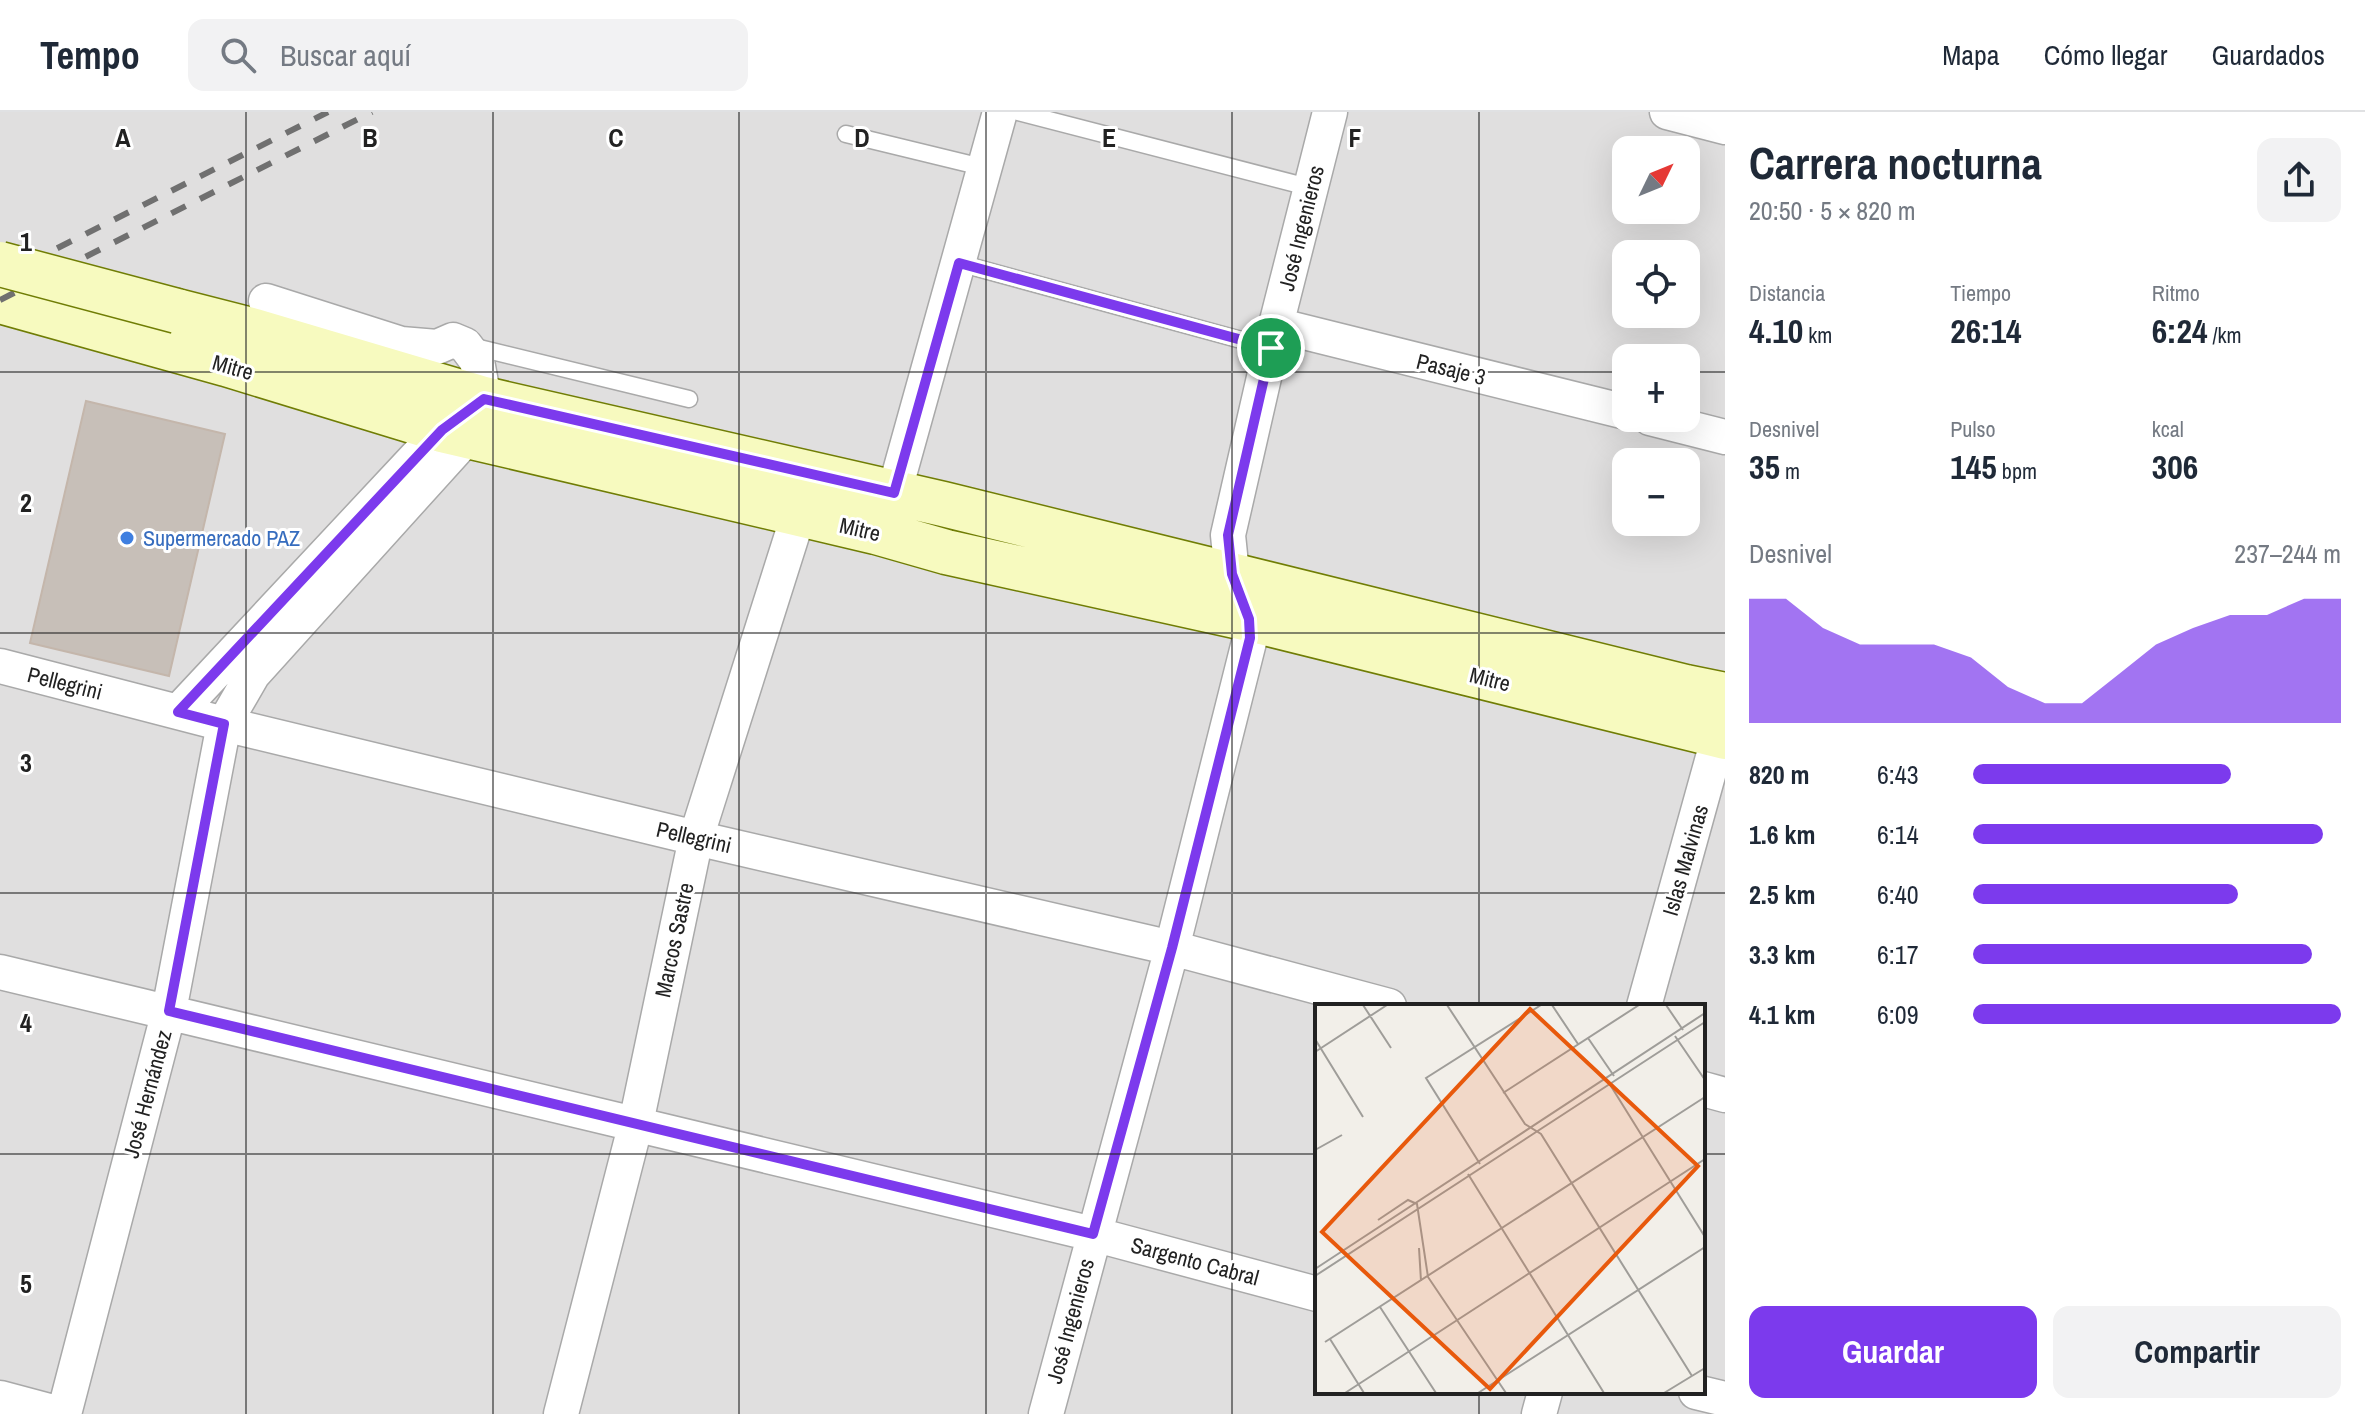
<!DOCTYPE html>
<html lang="es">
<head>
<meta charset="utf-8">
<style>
	:root { --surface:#fff; --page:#f2f2f3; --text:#1f2937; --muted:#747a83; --line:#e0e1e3; --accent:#7c3aed }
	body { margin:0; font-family:"Archivo Narrow",sans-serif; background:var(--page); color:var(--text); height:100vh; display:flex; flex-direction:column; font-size:30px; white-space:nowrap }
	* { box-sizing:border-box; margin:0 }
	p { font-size:26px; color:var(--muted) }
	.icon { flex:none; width:44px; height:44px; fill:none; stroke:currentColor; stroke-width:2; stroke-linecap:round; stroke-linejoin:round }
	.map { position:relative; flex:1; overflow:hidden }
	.drawer { display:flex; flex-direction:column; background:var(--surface); width:640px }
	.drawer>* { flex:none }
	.needle { width:52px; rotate:47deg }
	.fabs { position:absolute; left:1612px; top:24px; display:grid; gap:16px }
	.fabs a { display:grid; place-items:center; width:88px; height:88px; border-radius:16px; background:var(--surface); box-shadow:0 8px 32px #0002; font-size:40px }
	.pin { position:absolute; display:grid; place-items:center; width:68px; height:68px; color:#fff; margin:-34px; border:4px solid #fff; border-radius:50%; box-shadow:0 2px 8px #0007 }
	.round { display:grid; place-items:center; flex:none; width:84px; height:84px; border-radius:16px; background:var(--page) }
	.summary { display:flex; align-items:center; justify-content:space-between; height:136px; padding:0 24px }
	h1 { font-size:44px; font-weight:700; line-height:60px }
	.metrics { display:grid; grid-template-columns:repeat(3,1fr); gap:12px; height:136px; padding:8px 24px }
	.metrics div { display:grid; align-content:center }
	.metrics b { font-size:34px; font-weight:700 }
	.metrics small { font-size:22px; font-weight:400 }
	.metrics p { font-size:22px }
	.chart { height:224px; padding:16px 24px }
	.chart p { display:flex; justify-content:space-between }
	.chart svg { width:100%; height:144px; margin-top:8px; fill:var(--accent); opacity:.7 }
	.action { display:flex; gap:16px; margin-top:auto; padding:16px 24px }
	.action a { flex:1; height:92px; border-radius:16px; background:var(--accent); color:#fff; font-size:32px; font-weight:700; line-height:92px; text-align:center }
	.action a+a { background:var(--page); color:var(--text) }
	ul { padding:0 24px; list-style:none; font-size:26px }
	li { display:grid; grid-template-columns:128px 96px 1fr; align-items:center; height:60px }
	li i { height:20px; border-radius:10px; background:var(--accent) }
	header { display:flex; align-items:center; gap:48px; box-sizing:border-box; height:112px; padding:0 40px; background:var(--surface); border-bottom:2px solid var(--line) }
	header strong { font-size:38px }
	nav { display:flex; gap:44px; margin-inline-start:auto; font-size:28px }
	.search { width:560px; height:72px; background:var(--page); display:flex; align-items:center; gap:20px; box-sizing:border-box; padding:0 28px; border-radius:16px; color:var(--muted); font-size:30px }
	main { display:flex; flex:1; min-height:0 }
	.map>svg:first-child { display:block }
	.residential { fill:#e0dfdf; fill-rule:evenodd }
	.building { fill:#c7bfb8; stroke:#c4b6ab; stroke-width:2 }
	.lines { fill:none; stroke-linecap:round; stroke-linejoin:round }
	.lane-casing { stroke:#a9a9a9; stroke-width:19 }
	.street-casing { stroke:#a9a9a9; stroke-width:37 }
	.secondary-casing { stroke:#707d05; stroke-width:47 }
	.lane { stroke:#fff; stroke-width:16 }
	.street { stroke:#fff; stroke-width:34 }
	.secondary { stroke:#f7fabf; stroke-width:44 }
	.rail { stroke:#707070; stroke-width:6; stroke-dasharray:16 16; stroke-linecap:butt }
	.secondary-bridge-casing { stroke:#707d05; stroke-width:47; stroke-linecap:butt }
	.secondary-bridge { stroke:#f7fabf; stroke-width:44 }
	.route-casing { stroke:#fff; stroke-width:16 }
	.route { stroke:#7c3aed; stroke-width:10 }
	.grid { fill:none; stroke:#222; stroke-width:2; stroke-opacity:0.55 }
	.shop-dot { fill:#3f7fe0; stroke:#fff; stroke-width:3 }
	.labels { text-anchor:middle; stroke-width:6; stroke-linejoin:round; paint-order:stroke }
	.street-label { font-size:22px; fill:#222; stroke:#fff }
	.shop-label { font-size:22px; fill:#366cbe; stroke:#fff; text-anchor:start }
	.inset-road { fill:none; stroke:#9f9d99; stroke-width:2 }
	.view { fill:#e8590c; fill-opacity:0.15; stroke:#e8590c; stroke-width:4 }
	.inset-edge { fill:none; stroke:#222; stroke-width:4 }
	.grid-label { font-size:26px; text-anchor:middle; font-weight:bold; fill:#222; stroke:#fff; stroke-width:6; stroke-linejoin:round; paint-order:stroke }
</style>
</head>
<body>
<header>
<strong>Tempo</strong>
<div class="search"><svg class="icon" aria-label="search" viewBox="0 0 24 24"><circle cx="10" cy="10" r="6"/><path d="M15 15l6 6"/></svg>Buscar aquí</div>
<nav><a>Mapa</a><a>Cómo llegar</a><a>Guardados</a></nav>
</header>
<main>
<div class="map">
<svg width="1725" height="1302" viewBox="0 0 1725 1302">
	<rect width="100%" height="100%" fill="#f2efe9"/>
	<path class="residential" d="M0,0h1725v1302h-1725zM1626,38h60v60h-60zM1626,142h60v60h-60zM1626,246h60v60h-60zM1626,350h60v60h-60zM1317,894h386v386h-386z"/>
	<path class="building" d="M86,289l139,33 -56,242 -139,-33z"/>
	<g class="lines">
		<g class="lane-casing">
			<path id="lane" d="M1018,0l294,76
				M846,22l140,34
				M959,151l312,85
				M471,234l218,53"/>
		</g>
		<g class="street-casing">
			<path id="street" d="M1667,0l58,15
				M1276,213l350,87
				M1650,306l75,19
				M884,403l10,-22 106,-381
				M0,554l224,58 472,114 476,110 217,58
				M178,600l258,-276 23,-19
				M0,860l1093,262 224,60
				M1644,894l81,-292
				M1703,977l22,6
				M1696,1280l29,7
				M0,1286l60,16
				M64,1302l105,-403 55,-287 29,-50 216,-239 15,-36 -7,-38 -12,-16 -12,-5 -16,7 -36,-3 -135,-43
				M561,1302l75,-291 60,-285 110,-347
				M1046,1302l126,-466 78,-310 -1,-19 -17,-45 -4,-39 48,-210 54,-213
				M1539,1302l6,-22"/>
		</g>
		<g class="secondary-casing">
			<path id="secondary" d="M0,189l226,63 216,66 434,102 70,20 303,67 476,118
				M177,199l78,20 229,68 459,105 743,183 39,8"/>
		</g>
		<use href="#lane" class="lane"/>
		<use href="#street" class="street"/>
		<use href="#secondary" class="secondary"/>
		<path class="rail" d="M0,165l328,-165
			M0,188l372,-188"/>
		<g class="secondary-bridge-casing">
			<path id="secondary-bridge" d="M0,152l177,47"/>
		</g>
		<use href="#secondary-bridge" class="secondary-bridge"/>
	</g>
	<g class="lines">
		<g class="route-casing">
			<path id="route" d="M959,151l312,85 -43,187 4,39 17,45 1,19 -78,310 -79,286 -924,-223 55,-287 -46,-12 264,-282 42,-31 410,94z"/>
		</g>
		<use href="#route" class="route"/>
	</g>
	<path class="grid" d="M246,0v1302M493,0v1302M739,0v1302M986,0v1302M1232,0v1302M1479,0v894M0,260h1626M1686,260h39M0,521h1725M0,781h1725M0,1042h1317M1703,1042h22M1479,1280v22"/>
	<circle class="shop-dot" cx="127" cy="426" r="8"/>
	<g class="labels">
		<g class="street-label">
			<text transform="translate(1301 116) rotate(-76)" y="8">José Ingenieros</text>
			<text transform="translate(233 255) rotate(16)" y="8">Mitre</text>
			<text transform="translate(1451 257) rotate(14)" y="8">Pasaje 3</text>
			<text transform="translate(860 417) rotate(13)" y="8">Mitre</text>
			<text transform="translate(1490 567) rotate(14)" y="8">Mitre</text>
			<text transform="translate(65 571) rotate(14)" y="8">Pellegrini</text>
			<text transform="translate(694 725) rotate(13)" y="8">Pellegrini</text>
			<text transform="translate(1685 748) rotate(-74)" y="8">Islas Malvinas</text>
			<text transform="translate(674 828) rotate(-78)" y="8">Marcos Sastre</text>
			<text transform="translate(147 982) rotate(-75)" y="8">José Hernández</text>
			<text transform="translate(1195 1149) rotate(15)" y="8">Sargento Cabral</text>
			<text transform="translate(1070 1209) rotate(-75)" y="8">José Ingenieros</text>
		</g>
		<g class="shop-label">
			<text x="143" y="434">Supermercado PAZ</text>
		</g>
	</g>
	<g transform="translate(1315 892)">
		<rect width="390" height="390" fill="#f2efe9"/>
		<path class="inset-road" d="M48,1l28,43M132,1l78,119 16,10 151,242M237,1l26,39M351,1l17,25M360,32l30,44M273,34l26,38M0,35l48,78M0,48l72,-47M294,79l96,154M188,89l136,-88M0,146l27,-15M165,160l-54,-86 115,-73M153,170l136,219M63,216l30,-20 9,4 11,73 78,116M104,244l2,33M0,265l390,-256M0,272l390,-254M65,303l56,86M15,335l34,54M10,338l380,-245M30,389l360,-234M163,389l227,-146M349,389l41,-25"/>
		<path class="view" d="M215,5l168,157 -208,223 -168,-157z"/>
		<rect width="390" height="390" class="inset-edge"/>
	</g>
	<g class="grid-label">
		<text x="123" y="35">A</text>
		<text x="370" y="35">B</text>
		<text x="616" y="35">C</text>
		<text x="862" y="35">D</text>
		<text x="1109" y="35">E</text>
		<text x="1355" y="35">F</text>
		<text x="26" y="139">1</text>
		<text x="26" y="400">2</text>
		<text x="26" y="660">3</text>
		<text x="26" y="920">4</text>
		<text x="26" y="1181">5</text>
	</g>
</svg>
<div class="fabs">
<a><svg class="needle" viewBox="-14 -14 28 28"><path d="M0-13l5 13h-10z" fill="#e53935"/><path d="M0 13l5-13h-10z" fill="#747a83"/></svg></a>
<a><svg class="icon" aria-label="locate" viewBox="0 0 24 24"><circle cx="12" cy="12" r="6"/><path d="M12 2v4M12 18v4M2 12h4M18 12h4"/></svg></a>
<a>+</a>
<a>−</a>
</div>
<div class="pin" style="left:1271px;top:236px;background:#1e9e55"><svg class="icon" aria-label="arrive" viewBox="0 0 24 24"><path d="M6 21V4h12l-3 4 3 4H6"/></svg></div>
</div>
<section class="drawer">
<div class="summary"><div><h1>Carrera nocturna</h1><p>20:50 · 5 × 820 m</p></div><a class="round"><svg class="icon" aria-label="share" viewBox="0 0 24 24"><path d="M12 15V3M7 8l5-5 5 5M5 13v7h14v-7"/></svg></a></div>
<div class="metrics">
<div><p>Distancia</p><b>4.10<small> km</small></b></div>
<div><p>Tiempo</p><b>26:14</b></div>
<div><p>Ritmo</p><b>6:24<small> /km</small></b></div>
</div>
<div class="metrics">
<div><p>Desnivel</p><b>35<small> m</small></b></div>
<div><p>Pulso</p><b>145<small> bpm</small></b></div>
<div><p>kcal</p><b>306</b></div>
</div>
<div class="chart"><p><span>Desnivel</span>237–244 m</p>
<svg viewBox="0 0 160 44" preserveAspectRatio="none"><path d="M0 44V6L10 6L20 15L30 20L40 20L50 20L60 24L70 33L80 38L90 38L100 29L110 20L120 15L130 11L140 11L150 6L160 6V44z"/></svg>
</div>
<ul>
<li><b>820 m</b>6:43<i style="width:70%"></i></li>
<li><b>1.6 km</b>6:14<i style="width:95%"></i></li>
<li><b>2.5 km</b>6:40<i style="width:72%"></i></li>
<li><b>3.3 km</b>6:17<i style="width:92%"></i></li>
<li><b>4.1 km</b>6:09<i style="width:100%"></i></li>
</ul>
<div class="action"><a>Guardar</a><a>Compartir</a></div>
</section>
</main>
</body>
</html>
